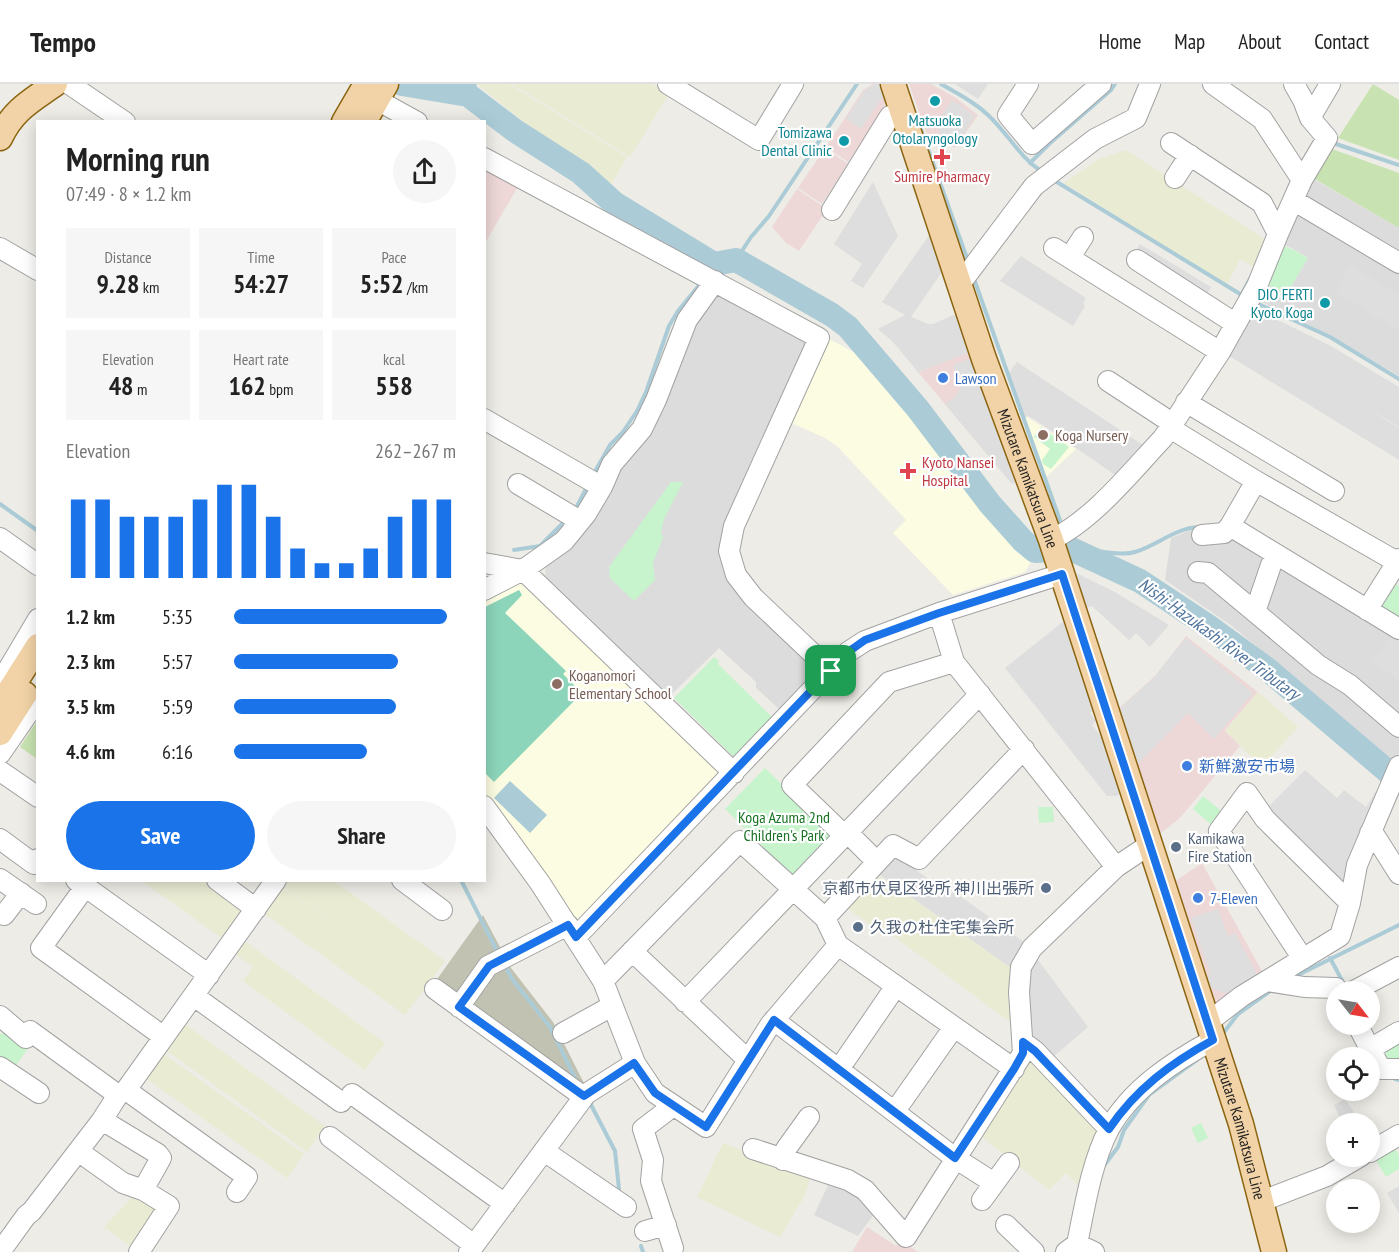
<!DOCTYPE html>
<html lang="en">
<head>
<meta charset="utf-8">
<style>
	:root { --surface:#fff; --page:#f6f6f6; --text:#222; --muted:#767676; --line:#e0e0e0; --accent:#1a73e8 }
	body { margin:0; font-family:"PT Sans Narrow","Noto Sans JP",sans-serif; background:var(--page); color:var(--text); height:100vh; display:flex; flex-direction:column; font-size:22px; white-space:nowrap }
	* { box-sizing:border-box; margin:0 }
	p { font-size:20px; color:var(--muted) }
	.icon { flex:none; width:33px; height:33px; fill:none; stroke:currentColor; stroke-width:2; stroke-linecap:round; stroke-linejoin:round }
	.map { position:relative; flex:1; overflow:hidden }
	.details { position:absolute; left:36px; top:36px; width:450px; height:762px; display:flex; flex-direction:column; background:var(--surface); border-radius:0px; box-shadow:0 3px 15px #0003 }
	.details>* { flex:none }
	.needle { width:39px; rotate:121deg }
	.buttons { position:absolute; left:1326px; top:897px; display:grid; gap:12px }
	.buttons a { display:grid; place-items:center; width:54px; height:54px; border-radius:50%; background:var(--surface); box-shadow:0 3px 15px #0003; font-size:30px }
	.pin { position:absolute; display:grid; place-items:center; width:51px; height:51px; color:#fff; margin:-26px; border-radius:12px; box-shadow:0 3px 9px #0006 }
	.round { display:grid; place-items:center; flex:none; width:63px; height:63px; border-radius:32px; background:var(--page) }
	.headline { display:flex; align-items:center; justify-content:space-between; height:102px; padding:0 30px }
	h1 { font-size:33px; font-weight:700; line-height:45px }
	.figures { display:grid; grid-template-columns:repeat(3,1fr); gap:9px; height:102px; padding:6px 30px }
	.figures div { display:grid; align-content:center; border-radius:0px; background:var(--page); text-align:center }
	.figures b { font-size:26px; font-weight:700 }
	.figures small { font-size:16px; font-weight:400 }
	.figures p { font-size:16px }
	.chart { height:168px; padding:12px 30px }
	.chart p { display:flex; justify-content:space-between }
	.chart svg { width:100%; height:108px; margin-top:6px; stroke:var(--accent); stroke-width:6 }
	.action { display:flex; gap:12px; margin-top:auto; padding:12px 30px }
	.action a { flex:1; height:69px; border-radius:36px; background:var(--accent); color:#fff; font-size:24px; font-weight:700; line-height:69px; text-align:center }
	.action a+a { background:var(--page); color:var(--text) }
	ul { padding:0 30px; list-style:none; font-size:20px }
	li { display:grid; grid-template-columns:96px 72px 1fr; align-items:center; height:45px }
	li i { height:15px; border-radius:8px; background:var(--accent) }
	header { display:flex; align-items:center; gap:36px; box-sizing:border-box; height:84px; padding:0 30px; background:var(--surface); border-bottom:2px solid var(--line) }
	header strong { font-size:28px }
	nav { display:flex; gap:33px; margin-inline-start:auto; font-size:21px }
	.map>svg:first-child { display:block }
	.residential { fill:#dcdcdc }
	.commercial { fill:#edd8d7 }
	.education { fill:#fbfce1 }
	.construction { fill:#c2c2b2 }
	.farmland { fill:#e9ebd3 }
	.grass { fill:#c8e3b1 }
	.park { fill:#c7f4cc }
	.pitch { fill:#8cd5ba }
	.parking { fill:#dedede }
	.water { fill:#abccd7 }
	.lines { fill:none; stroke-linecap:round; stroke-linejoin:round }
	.stream { stroke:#abccd7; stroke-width:4 }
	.river { stroke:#abccd7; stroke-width:24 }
	.minor-casing { stroke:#a2a2a2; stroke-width:22 }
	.major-casing { stroke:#8a640f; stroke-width:27 }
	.minor { stroke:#fff; stroke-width:20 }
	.major { stroke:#f2d3a7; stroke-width:24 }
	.route-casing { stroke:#fff; stroke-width:12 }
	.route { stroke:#1a73e8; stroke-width:8 }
	.culture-dot { fill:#0f9aa8; stroke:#fff; stroke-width:2 }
	.health-dot { fill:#e0444e; stroke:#fff; stroke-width:2 }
	.shop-dot { fill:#3f7fe0; stroke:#fff; stroke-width:2 }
	.education-dot { fill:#8d6e63; stroke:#fff; stroke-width:2 }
	.service-dot { fill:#5c6f8a; stroke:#fff; stroke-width:2 }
	.labels { text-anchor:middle; stroke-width:4.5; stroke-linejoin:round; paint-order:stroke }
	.culture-label { font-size:16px; fill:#0d838f; stroke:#fff; text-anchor:end }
	.health-label { font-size:16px; fill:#be3a42; stroke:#fff }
	.shop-label { font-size:16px; fill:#366cbe; stroke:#fff; text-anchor:start }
	.education-label { font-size:16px; fill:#785e54; stroke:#fff; text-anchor:start }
	.street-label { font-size:16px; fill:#1e1e1e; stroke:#fff }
	.park-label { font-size:16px; fill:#177221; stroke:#fff }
	.service-label { font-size:16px; fill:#4e5e75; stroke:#fff; text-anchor:start }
	.water-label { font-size:18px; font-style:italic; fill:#52769d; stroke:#fff }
</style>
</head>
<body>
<header>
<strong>Tempo</strong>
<nav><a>Home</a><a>Map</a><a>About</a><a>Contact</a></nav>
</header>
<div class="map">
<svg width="1399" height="1168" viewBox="0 0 1399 1168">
	<rect width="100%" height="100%" fill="#eeece6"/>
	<path class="residential" d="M1312,94l87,50v148l-68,-40 -75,-37 8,-16 22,12 22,-37 -20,-12 -8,-1z
		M723,211l83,46 3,9 -87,196 96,122 -39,41 -23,-21v-6l-37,-34 -49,48 -125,-120 1,-13 23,-18 116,-211 27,-38z
		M1217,444l49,33 133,79v113l-4,9 -163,-136 -67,-46 6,-42 22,-9z
		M830,1097l23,9 22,23 -17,23 -44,-21z"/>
	<path class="commercial" d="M873,0h9l4,12 -2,13 -36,53 -22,-15 37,-57z
		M909,0h22l25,14 22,17 -23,33 -13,-9 -12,4z
		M825,64l23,16 -26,40 -24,-16z
		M485,81l34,20 -34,58z
		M797,105l30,20 -28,42 -13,-8 -14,-16z
		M972,267l40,133 -94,-112z
		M1186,552l72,56 -33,38 15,16 -60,72 -24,19 -41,-125 42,-38z
		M1202,779l61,110 -45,30 -10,-3 -37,-116z
		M867,1143l29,19 5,-6 17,12h-66z"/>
	<path class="education" d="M829,255l32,17 63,78 108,126 -7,12 -72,23 -60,-62 13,-13 -69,-74 -14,-9 -34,-15z
		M1027,333l49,32 -31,29 -21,-60z
		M515,499l8,1 197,185 1,8 -140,146 -9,1 -87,-124v-201z"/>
	<path class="construction" d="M417,0h55l-5,8z
		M483,831l28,53 42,54 33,65 -151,-105z"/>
	<path class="farmland" d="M477,0h32l118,73 -16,28 -19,-19 -67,-43z
		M512,0h140l17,10 -39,63z
		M1126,66l140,90 -12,27 -14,-8 -13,26 -163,-102 35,-24z
		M1258,608l40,35 -36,40 -37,-36z
		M876,789l138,97v55l-133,-98 -3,3 -34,-24z
		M142,797h62l40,29 -21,29z
		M284,797h50l111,80 -40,54 -143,-103 19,-26 97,69 -97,-70z
		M242,855l143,104 -20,27 -122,-89 10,-14 -21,-15z
		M182,938l143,104 -18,26 -144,-104z
		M161,968l143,102 -17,24 -143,-101z
		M1033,970l68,72 -16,66 -19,-19 -17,17 -72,-57z
		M723,1059l88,32 -6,20 -25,42 -83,-40z
		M136,1109l28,13 -29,44 -31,-23z"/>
	<path class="grass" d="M1373,0l26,16v60l-61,-22z
		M1332,65l67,24v55l-86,-50z
		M37,637v38l-17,-12z"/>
	<path class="park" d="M1280,162l8,1 20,11 -22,37 -21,-12z
		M1041,343l28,20 -18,22 -8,-5 -1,-4 8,-11 -16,-12z
		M671,398h12l-19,37 -3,13 2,5 -10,26 2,17 -21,21 -24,-23 -1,-11z
		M1392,498l7,4v36l-18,-11 -2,-8z
		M714,573l5,4 -1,3 55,54 -37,41 -62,-61z
		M765,684l73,71 -41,41 -72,-71z
		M1203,712l21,17 -10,14 -21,-18z
		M1038,723h15l1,15 -15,1z
		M8,947l21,16 -18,25 -11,-8v-30z
		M1399,958v22l-8,1 -8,-15z
		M1201,1039l7,15 -10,5 -7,-15z
		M1388,1065l9,2 2,4v14l-13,8 -12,-20z"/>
	<path class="pitch" d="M519,506l3,5 -17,18 61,58 -3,3 19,19 -88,89 -9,-9v-166z"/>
	<path class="parking" d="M875,0h4l5,11 -23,34 -15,-10 18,-28z
		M955,0h33l-10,15z
		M952,16l23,16 -20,30 -14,-9 -4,-14z
		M873,98l25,54 -35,52 -12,-7 11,-17 -28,-20z
		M930,150l14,35 -33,48 17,7h5l25,-11 14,38 -54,21 -25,-30 -15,-13 27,-14 -23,-13z
		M1140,160l71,43 -6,11 -69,-47z
		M1021,172l65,42 -3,6 2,2 -12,20 -73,-45z
		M1350,181l49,30v35l-64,-38z
		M1253,224l78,38 68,41v40l-37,-22 37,23v32l-173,-106z
		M975,273l43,124 -6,3 -67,-80 11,-8 4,-9 -7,-22z
		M1017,278l129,85 -28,30 -81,-56 -9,-5 -5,2 -15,-44z
		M1074,488l41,20 54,33 -19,22 -14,-14 -7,7 -37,-34 -9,3z
		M1065,536l29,89 -4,4 6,8 -4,4 12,15 18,54 -7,2h-8l-102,-128z
		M1391,553l8,5v41l-3,-4 -24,-19z
		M1186,554l67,55 -39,46 -26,-26 -54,55 -18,-56 42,-38 -1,-1z
		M1305,686l32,28 7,-8 22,17 10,-16 4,4 -33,85 -9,3 -72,-74z
		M894,775h7l49,36 3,-4 75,54 -14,25 -134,-95z
		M1218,825l10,27 7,-3 22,41 -29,20 -23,-8 5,-14 -19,-54z
		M1035,872l53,71 -36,31 -23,-22 -3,-56z
		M1345,1015l10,15 -4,2 5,7h-14l-8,-18z
		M1399,1102v27l-12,-20z"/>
	<path class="water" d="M510,697l37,34 -17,18 -36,-35z"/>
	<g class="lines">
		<path class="stream" d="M941,0c17,10 37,20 51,35 17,17 29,39 49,52
			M468,11l7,-11
			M919,40l49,137
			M1336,60l63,21
			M1030,79l19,-19 62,-54 4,-6
			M1052,95l193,118
			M736,176l15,-23 18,-21 88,-132
			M709,188l5,-8
			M973,192l89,250
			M1243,208l9,-17
			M1254,218l76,35 69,42
			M593,391l17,-30 13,-13 14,-21 9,-19 23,-66 9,-15 23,-28
			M0,420l38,27
			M575,426l13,-25
			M1067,455l4,10
			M514,466l26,-4 26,-26
			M1080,470c17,-8 37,4 55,-2 23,-7 40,-24 64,-25
			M461,796l38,75
			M1330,874l14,26
			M504,880l8,15 38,48 27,55
			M1292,894l107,-53
			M1221,952l17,-22 35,-25
			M1393,991l2,4 4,1
			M589,1017l26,50 4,38
			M1103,1083l15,-20 6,-17 25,-35 48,-35
			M641,1162l2,6"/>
		<path class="river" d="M402,0l66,11 46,35 67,43 33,30 100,61 22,-4 96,55 16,12 70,82 72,95 33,37 12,10 36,-2 69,32 68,45 59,43 132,112"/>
		<g class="minor-casing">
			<path id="minor" d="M69,0l56,38
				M668,0l91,56 34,-56
				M1028,0l-20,31 24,29 69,-60
				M1213,0l49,35 40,61
				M365,7l12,9 40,22
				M1310,34l20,-34
				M1171,59l91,60 16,31
				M484,74l335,180 -85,188 -5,25 7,24 17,22 78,74
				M1175,94l15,-23
				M1293,116l106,63
				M832,126l58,-94 11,-2
				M0,164l38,22
				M1054,164l166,104
				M1070,173l13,-20
				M1137,176l99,64
				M960,200l74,-98 61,-47 41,-21 14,-34
				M1108,297l64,42
				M1186,318l148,89
				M484,335l118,68
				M1170,344l50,-76 37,-66 21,-52 24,-54 25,-42 -17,-20 -7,-18 -9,-16
				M1256,397l141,81
				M518,400l62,37
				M1202,451l22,-2 6,-7
				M0,454l38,27
				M1051,456c42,-20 80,-68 112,-102l7,-10 86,53 -26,45 169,103
				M1277,472l-6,9 -16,47 63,53 32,20 49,42
				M484,479l39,7 211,203
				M1198,488l10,1 47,39
				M484,506l39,-20 41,-29 22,-27 16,-27 10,-23 30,-35 14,-29 31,-80 28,-39
				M1367,526l32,-51
				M939,529l15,49 162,205
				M0,599l38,-64
				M0,670l38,-55
				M0,687l38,26
				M484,722l56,77 63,98 32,82 20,30 51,34 64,-102 68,-80 -13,-27 68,-73 26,14 105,-110
				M848,749l29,29
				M1370,749l5,3 24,38
				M845,752l-53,-51 97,-103 65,-20
				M0,755l34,25 4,-5
				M0,795l36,25
				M76,796l133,95
				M217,796l39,29
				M402,796l40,30
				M85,803l-44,61 123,89
				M4,831l17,-22
				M576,853l272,-285 17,-11 74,-28 123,-39
				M838,861l176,124
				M632,867l116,109
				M1303,875l-84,-128 28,-38 18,26 85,84
				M603,897l137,-140 85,77
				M1267,897l37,6 32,1 3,4
				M435,905l149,108
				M1352,908l47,-25
				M194,912l147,106
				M685,918l295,-308
				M459,923l29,-41 80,-41
				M0,932l26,22 4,-7 88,64
				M774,936l181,138 39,25
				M1207,939l35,-27 98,-60 10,-33 7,-38 42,-99
				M1357,940l13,25 29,-17
				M563,949l49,-27
				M1023,958l12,9 74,78
				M1370,965l11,20h18
				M0,983l39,26
				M839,985l57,-83
				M126,1006l121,87 -10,15
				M352,1010l153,110
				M673,1022l-30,23 10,31 -2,21 22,67
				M895,1027l59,-84
				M102,1036l56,34 3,4 -18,32
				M330,1053l144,108
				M753,1065l95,31 17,10 41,47 117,-184 -4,-61 2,-25 11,-19 84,-81 33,-22
				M78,1067l45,32 20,7 26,16 -30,46
				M544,1067l82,56
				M1370,1068l29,-17
				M783,1076l3,-11 23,-32
				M982,1116l27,-37
				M1262,1117l65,-25 34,-20
				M1006,1141l28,27
				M645,1147l21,-6
				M1077,1160l17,8
				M0,1168l26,-36 6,-5 70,-91 16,-25 8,-5 150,-210
				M469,1168l117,-158 49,-31
				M1066,1168l11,-8c8,-38 14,-80 32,-115 22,-40 65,-68 104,-89"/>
		</g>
		<g class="major-casing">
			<g id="major">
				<path id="s1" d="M893,0l91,275 67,181 190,584 33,128"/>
				<path d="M344,38l22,-38"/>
				<path d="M364,38l22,-38"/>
				<path d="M0,54c13,-28 31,-37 55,-54"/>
				<path d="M0,622l38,-60"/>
				<path d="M0,649l25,-39"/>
			</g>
		</g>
		<use href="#minor" class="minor"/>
		<use href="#major" class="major"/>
	</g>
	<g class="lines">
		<g class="route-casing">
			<path id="route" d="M1062,490l151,466c-42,23 -77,49 -104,89l-74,-78 -12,-9v11l-9,16 -59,89 -181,-138 -68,107 -51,-34 -21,-30 -50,33 -125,-89 30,-41 79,-41 8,12 272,-285 17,-12 74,-27z"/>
		</g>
		<use href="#route" class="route"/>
	</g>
	<g class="culture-dot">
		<circle cx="935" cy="17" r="6"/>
		<circle cx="844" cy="57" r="6"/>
		<circle cx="1325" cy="219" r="6"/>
	</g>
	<g class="health-dot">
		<path d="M939 64h6v6h6v6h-6v6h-6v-6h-6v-6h6z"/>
		<path d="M905 378h6v6h6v6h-6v6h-6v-6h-6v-6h6z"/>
	</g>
	<g class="shop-dot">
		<circle cx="943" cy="294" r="6"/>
		<circle cx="1187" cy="682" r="6"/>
		<circle cx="1198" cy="814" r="6"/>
	</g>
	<g class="education-dot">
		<circle cx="1043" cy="351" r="6"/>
		<circle cx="557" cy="600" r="6"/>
	</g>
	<g class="service-dot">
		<circle cx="1176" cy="763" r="6"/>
		<circle cx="1046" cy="804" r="6"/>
		<circle cx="858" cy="843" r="6"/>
	</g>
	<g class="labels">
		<g class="culture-label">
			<text x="935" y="42" text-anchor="middle">Matsuoka<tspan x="935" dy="18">Otolaryngology</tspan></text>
			<text x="832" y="54">Tomizawa<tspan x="832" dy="18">Dental Clinic</tspan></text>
			<text x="1313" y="216">DIO FERTI<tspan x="1313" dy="18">Kyoto Koga</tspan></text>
		</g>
		<g class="health-label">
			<text x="942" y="98">Sumire Pharmacy</text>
			<text x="922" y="384" text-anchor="start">Kyoto Nansei<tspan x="922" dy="18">Hospital</tspan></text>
		</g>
		<g class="shop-label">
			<text x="955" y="300">Lawson</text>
			<text x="1199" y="688">新鮮激安市場</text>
			<text x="1210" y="820">7-Eleven</text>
		</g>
		<g class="education-label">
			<text x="1055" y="357">Koga Nursery</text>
			<text x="569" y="597">Koganomori<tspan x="569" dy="18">Elementary School</tspan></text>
		</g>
		<g class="street-label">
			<text dy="6" stroke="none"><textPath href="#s1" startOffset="417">Mizutare Kamikatsura Line</textPath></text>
			<text dy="6" stroke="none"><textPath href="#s1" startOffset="1101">Mizutare Kamikatsura Line</textPath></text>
		</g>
		<g class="park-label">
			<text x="784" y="739">Koga Azuma 2nd<tspan x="784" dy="18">Children's Park</tspan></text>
		</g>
		<g class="service-label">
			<text x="1188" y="760">Kamikawa<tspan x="1188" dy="18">Fire Station</tspan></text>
			<text x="1034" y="810" text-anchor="end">京都市伏見区役所 神川出張所</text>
			<text x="870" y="849">久我の杜住宅集会所</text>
		</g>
		<g class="water-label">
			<text transform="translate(1219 555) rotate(36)" y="6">Nishi-Hazukashi River Tributary</text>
		</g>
	</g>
</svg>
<div class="buttons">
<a><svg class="needle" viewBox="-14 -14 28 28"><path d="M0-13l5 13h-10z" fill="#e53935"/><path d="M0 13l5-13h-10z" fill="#767676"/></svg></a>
<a><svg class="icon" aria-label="locate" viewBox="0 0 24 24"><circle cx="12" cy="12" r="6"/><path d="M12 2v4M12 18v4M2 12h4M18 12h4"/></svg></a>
<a>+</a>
<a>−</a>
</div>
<div class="pin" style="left:831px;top:587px;background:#1e9e55"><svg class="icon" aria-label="arrive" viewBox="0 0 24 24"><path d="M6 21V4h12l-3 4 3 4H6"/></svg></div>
<section class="details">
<div class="headline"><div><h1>Morning run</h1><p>07:49 · 8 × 1.2 km</p></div><a class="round"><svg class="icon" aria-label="share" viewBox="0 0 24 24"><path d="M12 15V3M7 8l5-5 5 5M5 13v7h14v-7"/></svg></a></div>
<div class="figures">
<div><p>Distance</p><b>9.28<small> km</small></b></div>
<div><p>Time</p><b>54:27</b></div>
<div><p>Pace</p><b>5:52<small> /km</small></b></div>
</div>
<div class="figures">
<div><p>Elevation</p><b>48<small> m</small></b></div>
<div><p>Heart rate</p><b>162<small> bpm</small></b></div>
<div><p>kcal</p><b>558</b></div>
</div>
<div class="chart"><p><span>Elevation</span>262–267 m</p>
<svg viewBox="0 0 160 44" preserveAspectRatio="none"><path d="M5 44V12M15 44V12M25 44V19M35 44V19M45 44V19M55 44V12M65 44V6M75 44V6M85 44V19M95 44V32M105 44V38M115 44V38M125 44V32M135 44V19M145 44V12M155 44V12"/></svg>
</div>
<ul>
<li><b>1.2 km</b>5:35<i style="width:96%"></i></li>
<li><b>2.3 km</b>5:57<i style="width:74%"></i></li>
<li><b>3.5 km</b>5:59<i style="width:73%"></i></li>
<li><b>4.6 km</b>6:16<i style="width:60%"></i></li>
</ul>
<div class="action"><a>Save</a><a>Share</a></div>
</section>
</div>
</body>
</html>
